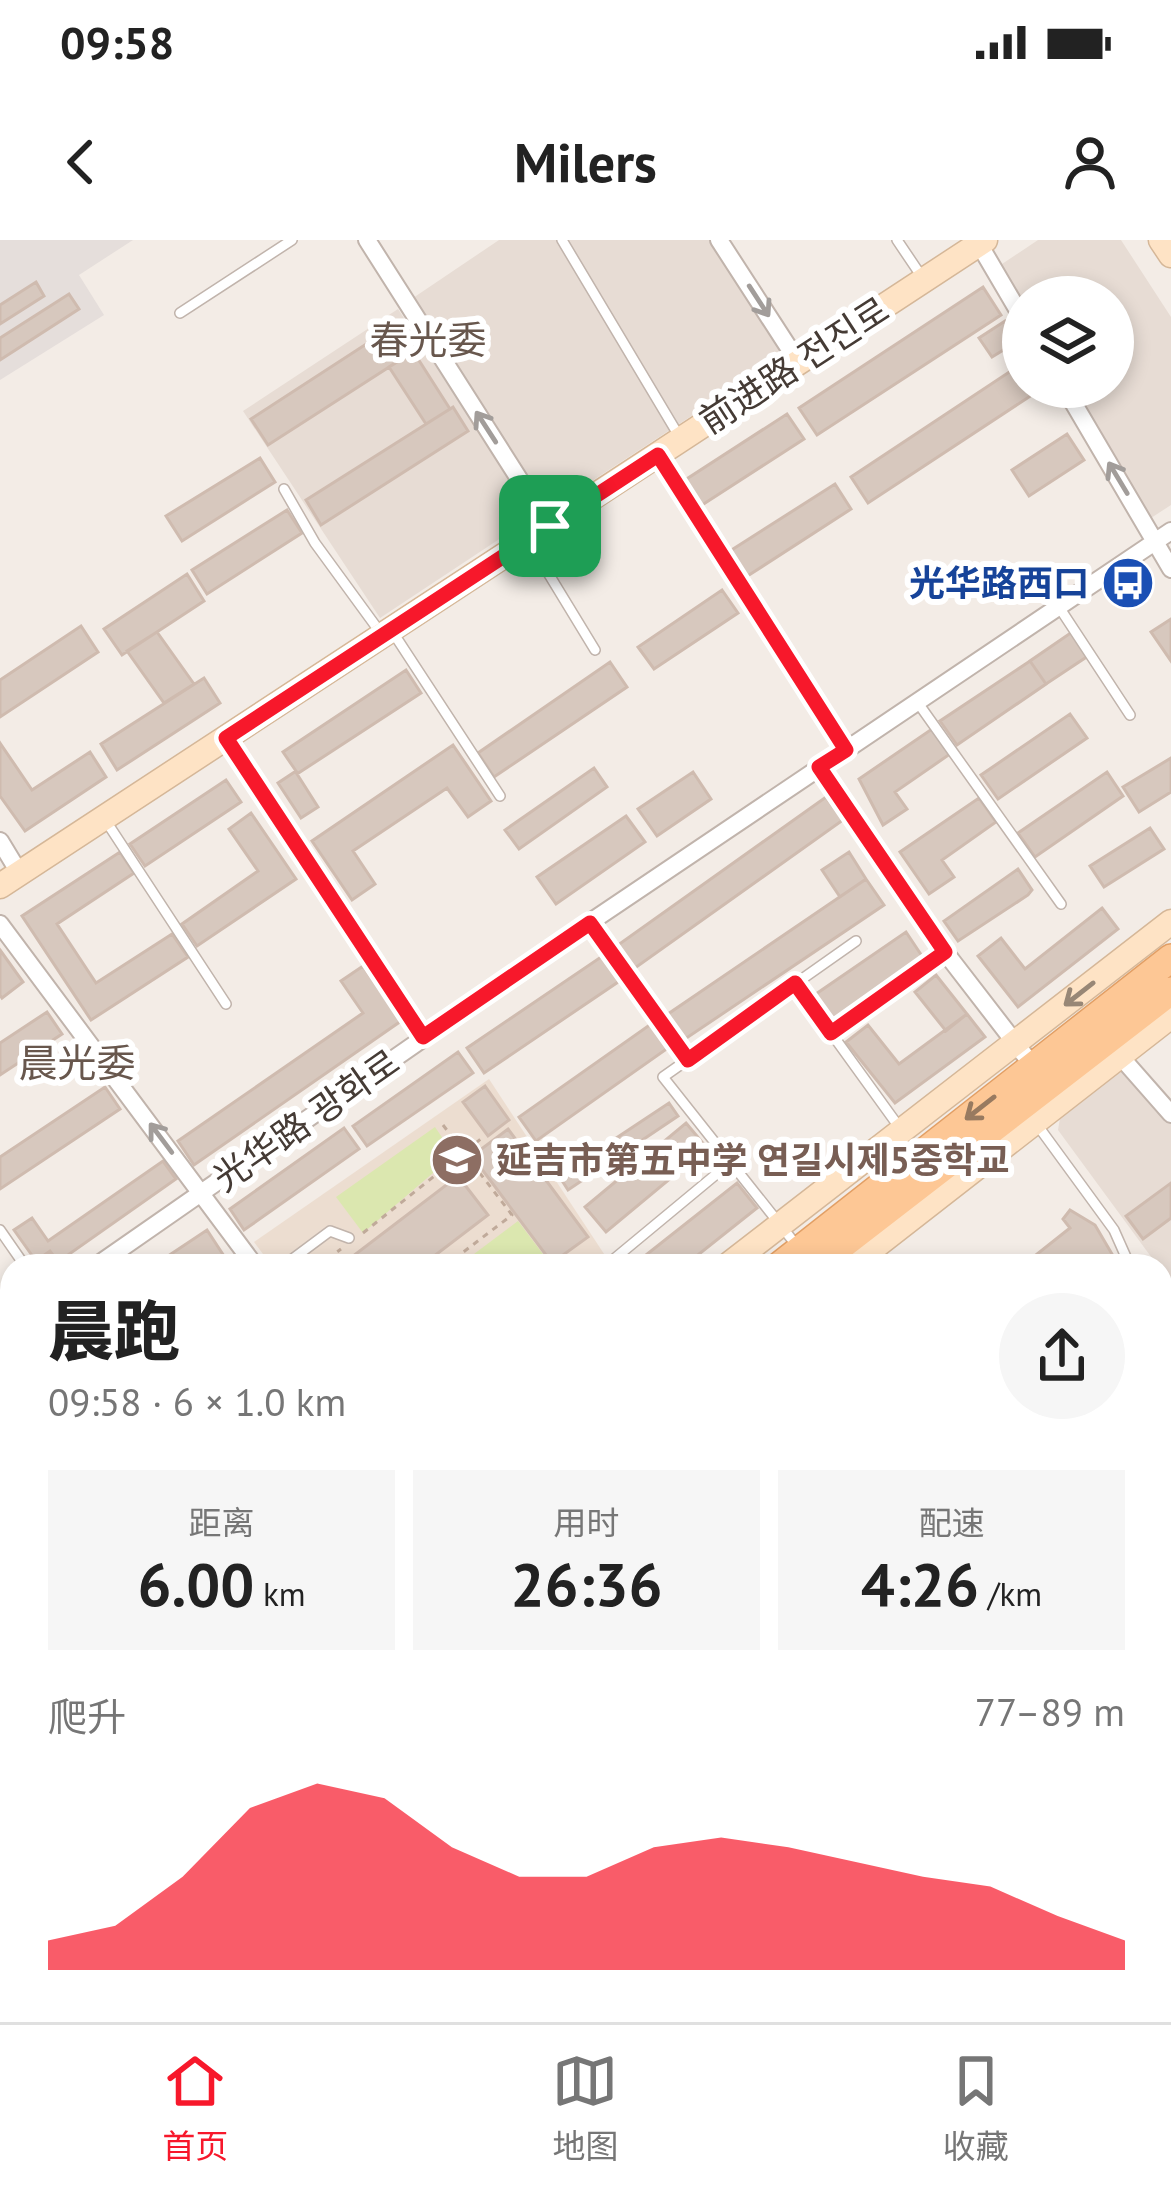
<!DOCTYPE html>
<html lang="zh">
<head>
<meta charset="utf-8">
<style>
	:root { --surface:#fff; --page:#f6f6f6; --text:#222; --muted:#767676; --line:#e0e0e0; --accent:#f7182b }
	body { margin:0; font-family:"PT Sans","Noto Sans SC","Noto Sans KR",sans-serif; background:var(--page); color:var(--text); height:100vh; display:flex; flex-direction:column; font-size:45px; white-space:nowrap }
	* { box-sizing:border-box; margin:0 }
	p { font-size:39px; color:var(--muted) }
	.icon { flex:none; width:66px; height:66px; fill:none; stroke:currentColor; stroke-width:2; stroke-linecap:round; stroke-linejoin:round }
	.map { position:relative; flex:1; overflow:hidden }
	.details { position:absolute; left:0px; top:1014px; width:1173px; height:768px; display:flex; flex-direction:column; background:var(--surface); border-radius:36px 36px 0 0; box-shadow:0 6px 18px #0003 }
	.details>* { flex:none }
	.controls { position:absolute; left:1002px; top:36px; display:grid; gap:24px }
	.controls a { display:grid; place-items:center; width:132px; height:132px; border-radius:50%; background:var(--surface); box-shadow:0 6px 18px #0003; font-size:60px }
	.pin { position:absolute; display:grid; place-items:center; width:102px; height:102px; color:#fff; margin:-51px; border-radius:24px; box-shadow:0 6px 18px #0006 }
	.round { display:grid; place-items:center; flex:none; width:126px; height:126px; border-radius:63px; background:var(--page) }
	.headline { display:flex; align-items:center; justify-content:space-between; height:204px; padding:0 48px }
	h1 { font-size:66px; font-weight:800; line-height:90px }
	.metrics { display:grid; grid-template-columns:repeat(3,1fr); gap:18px; height:204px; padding:12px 48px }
	.metrics div { display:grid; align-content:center; border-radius:0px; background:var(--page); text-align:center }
	.metrics b { font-size:60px; font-weight:800 }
	.metrics small { font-size:33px; font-weight:400 }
	.metrics p { font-size:33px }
	.chart { height:336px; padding:24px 48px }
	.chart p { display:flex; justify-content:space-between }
	.chart svg { width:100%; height:216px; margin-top:12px; fill:var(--accent); opacity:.7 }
	.status { display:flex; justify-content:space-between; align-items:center; height:84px; padding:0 60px; background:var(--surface); direction:ltr }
	.status svg { height:33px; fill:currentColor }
	header { display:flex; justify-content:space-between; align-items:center; height:156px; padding:0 48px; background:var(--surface); font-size:54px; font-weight:800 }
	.dock { display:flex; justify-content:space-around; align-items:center; height:168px; border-top:3px solid var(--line); background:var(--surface); font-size:33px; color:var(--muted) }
	.dock a { display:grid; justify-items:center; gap:6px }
	.dock .active { color:var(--accent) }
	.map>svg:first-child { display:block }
	.residential { fill:#e7dcd4 }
	.commercial { fill:#f5ddd1 }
	.industrial { fill:#e5dedb }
	.education { fill:#ecddd0 }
	.green { fill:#dbe7af }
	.building { fill:#d7c8be; stroke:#cfbbaf; stroke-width:3 }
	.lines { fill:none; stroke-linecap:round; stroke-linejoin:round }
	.lane-casing { stroke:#c1b4ac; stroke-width:12 }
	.street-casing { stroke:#c1b4ac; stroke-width:20 }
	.secondary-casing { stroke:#d5b798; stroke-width:27 }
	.primary-casing { stroke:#e29f65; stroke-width:30 }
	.path { stroke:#c0aa9a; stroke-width:3; stroke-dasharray:6 6; stroke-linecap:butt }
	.lane { stroke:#fff; stroke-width:9 }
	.street { stroke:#fff; stroke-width:16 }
	.secondary { stroke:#fee3c5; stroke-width:24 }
	.primary { stroke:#fdc795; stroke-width:27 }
	.oneway { stroke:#a29d9a }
	.oneway2 { stroke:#988776 }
	.oneway3 { stroke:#987a60 }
	.route-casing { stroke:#fff; stroke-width:24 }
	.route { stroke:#f7182b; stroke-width:15 }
	.labels { text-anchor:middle; stroke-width:12; stroke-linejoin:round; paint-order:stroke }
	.street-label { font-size:36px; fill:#453b35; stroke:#fff }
	.transit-label { font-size:36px; font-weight:bold; fill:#164399; stroke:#fff; text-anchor:end }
	.education-label { font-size:36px; font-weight:bold; fill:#785e54; stroke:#fff; text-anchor:start }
	.neighbourhood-label { font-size:39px; fill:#68574d; stroke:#fff }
</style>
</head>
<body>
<div class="status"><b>09:58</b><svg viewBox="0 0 49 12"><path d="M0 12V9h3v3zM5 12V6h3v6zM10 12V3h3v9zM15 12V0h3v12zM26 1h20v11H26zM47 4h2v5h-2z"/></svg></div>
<header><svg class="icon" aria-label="back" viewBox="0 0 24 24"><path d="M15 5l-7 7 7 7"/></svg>Milers<svg class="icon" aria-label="person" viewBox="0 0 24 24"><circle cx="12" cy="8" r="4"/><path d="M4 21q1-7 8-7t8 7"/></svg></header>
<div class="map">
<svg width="1171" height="1782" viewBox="0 0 1171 1782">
	<rect width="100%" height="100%" fill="#f3ece6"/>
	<path class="residential" d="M499,0h213l71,116 -234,153 -136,-211z
		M1038,0h83l50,77v188l-20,13 -77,-131h39v-90l-90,3 -21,-36z
		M398,69l136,207 -154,102 -137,-207z
		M1125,827l46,57v160l-113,-154 2,-12z
		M1161,1315l10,12 -1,220 -9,-1z
		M1171,1583v199h-43l-10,-12h43v-186z
		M33,1770h284l9,12h-284z
		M363,1770h359l10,12h-359z"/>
	<path class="commercial" d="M722,1770h160l-15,12h-135z"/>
	<path class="industrial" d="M0,0h133l-54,35 25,40 -104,65z"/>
	<path class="education" d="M489,839l123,187h-340l-18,-24z"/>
	<path class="green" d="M435,887l19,28 -91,78 -27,-36z
		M518,981l34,45h-94z"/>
	<path class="building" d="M36,42l8,14 -44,28v-19z
		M983,47l18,28 -184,120 -18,-27z
		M69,54l10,15 -79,51v-22z
		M1005,81l13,20 -26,16 -13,-19z
		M397,84l17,27 -146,94 -17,-26z
		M413,111l37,58 -24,15 -37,-57z
		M1023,123v24l18,2 -173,114 -17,-26z
		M453,167l15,24 -147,94 -15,-25z
		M787,174l17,25 -105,68 -17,-25z
		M1067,194l17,26 -55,36 -17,-26z
		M260,218l15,24 -93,59 -16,-25z
		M835,244l16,25 -105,68 -16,-26z
		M287,270l15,23 -95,61 -15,-24z
		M187,334l17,27 -82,54 -18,-26z
		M722,350l16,23 -84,56 -16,-22z
		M1171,379v42l-20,-29z
		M81,386l17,26 -98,65v-37z
		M157,392l37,52 -30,19 -37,-52z
		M1072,392l16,24 -42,28 -16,-23z
		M1030,421l16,23 -89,61 -17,-24z
		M610,422l17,25 -133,90 -16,-24z
		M406,430l15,23 -124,81 21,33 -17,11 -23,-35 18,-12 -13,-19z
		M204,438l16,25 -103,67 -16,-26z
		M1070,474l17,24 -89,61 -17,-24z
		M932,489l18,25 -55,38 12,17 -24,16 -24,-46z
		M0,503l32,47 58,-38 16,25 -81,54 -25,-35z
		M453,505l38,56 -23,16 -21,-29 -94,63 22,33 -23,16 -40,-59z
		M1171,518v34l-32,20 -16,-25z
		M594,528l13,19 -88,62 -14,-19z
		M693,532l18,27 -54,37 -19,-27z
		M1107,532l16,24 -88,61 -17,-24z
		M226,540l15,22 -96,64 -15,-22z
		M826,557l17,23 -208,148 -17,-23z
		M979,558l17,24 -54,38 12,17 -25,17 -29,-42z
		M251,573l45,66 -99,67 -15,-22 76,-53 -29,-42z
		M626,576l19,26 -89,62 -19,-27z
		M1150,588l14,21 -60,38 -14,-21z
		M120,612l14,21 -77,51 39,59 76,-49 16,23 -97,63 -69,-104z
		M849,612l17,27 -26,18 -18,-27z
		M1018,629l14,21 -4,5 -70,46 -14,-20z
		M866,639l18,26 -199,134 -17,-25z
		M1102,668l16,21 -100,78 -40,-51 23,-18 24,31z
		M906,692l20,30 -90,61 -20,-29z
		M0,710l23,32 -21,16 -2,-3z
		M604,715l17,25 -137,93 -17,-25z
		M363,726l38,55 -207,144 -16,-24 185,-128 -22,-32z
		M936,735l31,39 -21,17 -31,-39z
		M47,772l15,22 -62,41v-32z
		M967,774l18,23 -90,66 -49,-61 22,-17 31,39z
		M651,784l17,24 -132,93 -17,-24z
		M458,812l15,21 -106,73 -14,-20z
		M485,846l24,34 -21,16 -25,-34z
		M105,847l15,22 -120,80v-32z
		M669,863l9,13 -110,74 -9,-14z
		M686,883l21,25 -101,84 -21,-25z
		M344,888l15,21 -115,81 -14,-21z
		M508,889l80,108 -36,26 -80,-107z
		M163,921l13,18 -118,83 -8,-11 -14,10 -22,-31 18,-12 16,23z
		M458,936l30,39 -67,51h-81z
		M737,943l20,25 -73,58h-52z
		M1171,943v35l-28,21 -17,-23z
		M1070,970l25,15 24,41h-97l48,-38 -7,-9z
		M207,990l17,26 -16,10h-55z
		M12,1119v32l-10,7 -2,-30z
		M12,1246v54l-12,-16v-29z
		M0,1383l12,15v48l-12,-15z
		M12,1498v35l-12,9v-35z
		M127,1770h47l-15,12h-48z"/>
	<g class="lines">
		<g class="lane-casing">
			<path id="lane" d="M562,0l117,196
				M897,0l27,40
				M180,73l112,-73
				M284,249l31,54 65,89
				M528,300l67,110
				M1057,364l73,111
				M392,391l108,165
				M918,463l143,201
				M104,578l122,186
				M589,683l99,137
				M795,743l107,148
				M831,793l114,-81
				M1038,886l76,104 16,36
				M0,990l25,36
				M797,1006l-134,-169 193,-136
				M283,1026l47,-35 19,7
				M618,1026l-4,-7 117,-97
				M0,1360l12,-9
				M0,1471l4,5 -4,4
				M0,1745l12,16
				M19,1770l9,12
				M559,1770l9,12
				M699,1770l10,12
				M191,1782l15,-12
				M413,1782l15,-12"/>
		</g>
		<g class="street-casing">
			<path id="street" d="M367,0l182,286
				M719,0l79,122
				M979,4l44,75
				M1064,147l107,182
				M658,215l188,295
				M226,498l197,299
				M819,528l126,184 88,114
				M0,601l20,33
				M0,684l255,342
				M1120,816l51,58
				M96,1026l493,-343 582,-392
				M0,1093l12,-8
				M0,1311l12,16
				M1161,1380l10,-8
				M0,1702l12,14
				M58,1770l9,12
				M348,1770l9,12"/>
		</g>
		<g class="secondary-casing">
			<path id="secondary" d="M1161,0l10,15
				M0,646l985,-646
				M727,1026l444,-344
				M850,1026l321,-250
				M1161,1571l10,-8
				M0,1593l12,-9
				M0,1689l12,-10
				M889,1782l16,-12"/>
		</g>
		<g class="primary-casing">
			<path id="primary" d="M779,1026l392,-308
				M815,1026l356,-275
				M0,1636l12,-9
				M0,1665l12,-9"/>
		</g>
		<path class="path" d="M443,885l69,90 -67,51
			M363,993l119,-95
			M318,1026l23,-17
			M1060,1770l9,12
			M1118,1782h2"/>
		<use href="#lane" class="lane"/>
		<use href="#street" class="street"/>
		<use href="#secondary" class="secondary"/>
		<use href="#primary" class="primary"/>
	</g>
	<defs><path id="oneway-shaft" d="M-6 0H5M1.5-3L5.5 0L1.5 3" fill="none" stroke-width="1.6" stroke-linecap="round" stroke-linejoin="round" transform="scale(3)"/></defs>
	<g class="oneway">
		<use href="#oneway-shaft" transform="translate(759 61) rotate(57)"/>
		<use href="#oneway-shaft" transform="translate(486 187) rotate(-123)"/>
		<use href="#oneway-shaft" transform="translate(1118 238) rotate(-121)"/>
		<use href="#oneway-shaft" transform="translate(161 898) rotate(-127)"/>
	</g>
	<use class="oneway2" href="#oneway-shaft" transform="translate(1079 754) rotate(142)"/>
	<use class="oneway3" href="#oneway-shaft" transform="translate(980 868) rotate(142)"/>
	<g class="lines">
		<g class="route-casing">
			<path id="route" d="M658,215l188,295 -27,17 126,185 -114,81 -36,-50 -107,77 -98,-137 -167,114 -197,-299z"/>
		</g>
		<use href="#route" class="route"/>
	</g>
	<defs>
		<g id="bus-disc" transform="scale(2.7)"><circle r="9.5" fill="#1a4fb4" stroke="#fff"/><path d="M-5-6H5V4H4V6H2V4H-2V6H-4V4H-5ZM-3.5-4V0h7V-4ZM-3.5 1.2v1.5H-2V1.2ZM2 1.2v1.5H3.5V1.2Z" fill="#fff"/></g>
		<g id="school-disc" transform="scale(2.7)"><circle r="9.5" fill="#8d6e63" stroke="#fff"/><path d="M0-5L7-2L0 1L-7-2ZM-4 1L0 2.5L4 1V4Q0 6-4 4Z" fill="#fff"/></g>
	</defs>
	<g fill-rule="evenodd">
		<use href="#bus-disc" x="1128" y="343"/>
		<use href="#school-disc" x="457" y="920"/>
	</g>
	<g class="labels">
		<g class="street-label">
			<text transform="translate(794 125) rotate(-33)" y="13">前进路 전진로</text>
			<text transform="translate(306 880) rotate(-35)" y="13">光华路 광화로</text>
		</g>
		<g class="transit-label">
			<text x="1089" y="356">光华路西口</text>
		</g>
		<g class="education-label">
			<text x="496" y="933">延吉市第五中学 연길시제5중학교</text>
		</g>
		<g class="neighbourhood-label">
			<text x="428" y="114">春光委</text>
			<text x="77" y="837">晨光委</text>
		</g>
	</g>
</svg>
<div class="controls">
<a><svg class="icon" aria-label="layers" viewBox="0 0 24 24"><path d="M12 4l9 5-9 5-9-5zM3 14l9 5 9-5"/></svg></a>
</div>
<div class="pin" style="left:550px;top:286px;background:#1e9e55"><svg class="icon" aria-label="arrive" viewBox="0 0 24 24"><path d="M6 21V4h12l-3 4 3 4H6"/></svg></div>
<section class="details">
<div class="headline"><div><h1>晨跑</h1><p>09:58 · 6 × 1.0 km</p></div><a class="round"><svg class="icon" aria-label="share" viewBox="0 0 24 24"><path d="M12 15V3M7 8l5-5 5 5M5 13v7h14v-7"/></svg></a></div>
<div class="metrics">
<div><p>距离</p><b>6.00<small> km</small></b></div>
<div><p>用时</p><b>26:36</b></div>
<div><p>配速</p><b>4:26<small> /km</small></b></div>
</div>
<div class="chart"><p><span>爬升</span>77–89 m</p>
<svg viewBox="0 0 160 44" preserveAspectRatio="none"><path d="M0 44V38L10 35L20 25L30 11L40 6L50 9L60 19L70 25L80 25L90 19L100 17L110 19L120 22L130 25L140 27L150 33L160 38V44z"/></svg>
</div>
</section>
</div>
<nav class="dock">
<a class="active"><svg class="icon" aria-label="home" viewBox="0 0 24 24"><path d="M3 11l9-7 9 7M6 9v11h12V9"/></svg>首页</a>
<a><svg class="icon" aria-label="map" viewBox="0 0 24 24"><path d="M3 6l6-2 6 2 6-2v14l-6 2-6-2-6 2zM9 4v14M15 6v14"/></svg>地图</a>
<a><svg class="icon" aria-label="saved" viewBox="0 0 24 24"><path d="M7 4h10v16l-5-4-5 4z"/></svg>收藏</a>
</nav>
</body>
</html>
